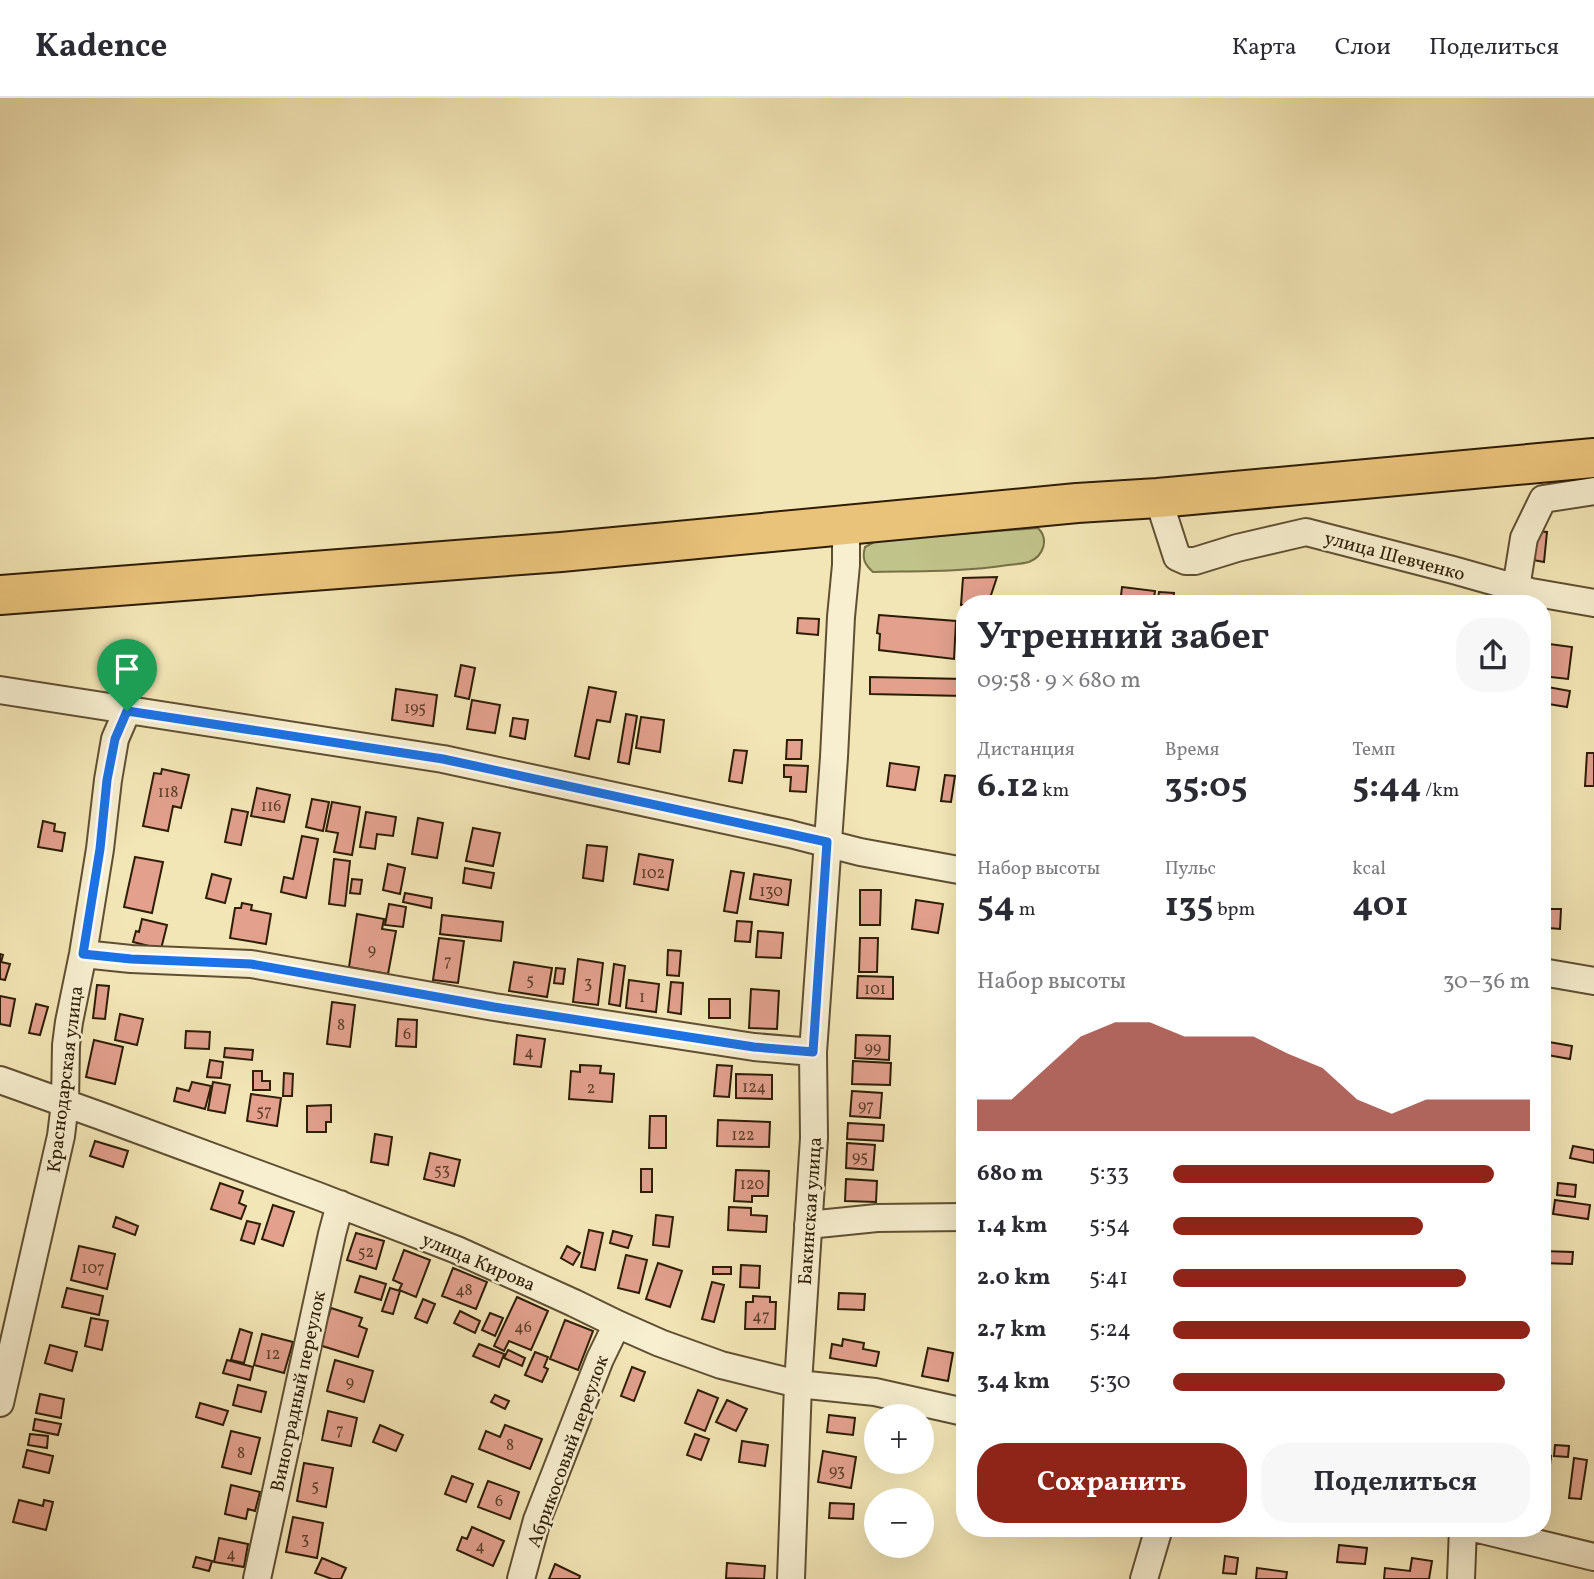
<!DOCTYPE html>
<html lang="ru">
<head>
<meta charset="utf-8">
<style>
	:root { --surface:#fff; --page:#f7f7f7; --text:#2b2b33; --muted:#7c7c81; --line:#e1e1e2; --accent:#8f2418 }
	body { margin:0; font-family:Vollkorn,serif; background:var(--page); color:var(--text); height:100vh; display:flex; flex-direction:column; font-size:26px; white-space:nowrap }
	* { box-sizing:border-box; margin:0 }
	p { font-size:23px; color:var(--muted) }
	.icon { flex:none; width:38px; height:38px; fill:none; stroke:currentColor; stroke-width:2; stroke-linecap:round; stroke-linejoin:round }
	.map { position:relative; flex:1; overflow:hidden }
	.sheet { position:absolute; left:956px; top:497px; width:595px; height:942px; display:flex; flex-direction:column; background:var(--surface); border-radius:28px; box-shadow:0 7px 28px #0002 }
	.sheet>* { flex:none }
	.buttons { position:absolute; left:864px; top:1306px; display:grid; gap:14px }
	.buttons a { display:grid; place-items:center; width:70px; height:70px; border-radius:50%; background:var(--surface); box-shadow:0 7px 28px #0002; font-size:35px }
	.pin { position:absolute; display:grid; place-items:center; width:60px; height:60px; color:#fff; margin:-72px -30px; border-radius:50% 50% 50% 0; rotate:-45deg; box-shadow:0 0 7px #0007 }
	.pin .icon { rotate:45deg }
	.round { display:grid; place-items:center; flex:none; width:74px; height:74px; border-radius:28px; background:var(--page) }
	.head { display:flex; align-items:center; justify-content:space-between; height:119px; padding:0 21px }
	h1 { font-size:38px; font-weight:700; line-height:52px }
	.figures { display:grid; grid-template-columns:repeat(3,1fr); gap:10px; height:119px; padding:7px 21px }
	.figures div { display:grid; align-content:center }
	.figures b { font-size:35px; font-weight:700 }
	.figures small { font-size:19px; font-weight:400 }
	.figures p { font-size:19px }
	.chart { height:196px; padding:14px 21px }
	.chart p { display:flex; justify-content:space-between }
	.chart svg { width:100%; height:126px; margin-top:7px; fill:var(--accent); opacity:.7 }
	.button { display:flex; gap:14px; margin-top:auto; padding:14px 21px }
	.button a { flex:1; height:80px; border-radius:28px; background:var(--accent); color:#fff; font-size:28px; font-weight:700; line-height:80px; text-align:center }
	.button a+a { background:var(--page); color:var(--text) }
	ul { padding:0 21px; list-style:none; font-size:23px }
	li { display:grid; grid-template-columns:112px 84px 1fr; align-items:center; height:52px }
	li i { height:18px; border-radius:9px; background:var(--accent) }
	header { display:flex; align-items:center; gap:42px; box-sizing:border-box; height:98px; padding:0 35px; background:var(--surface); border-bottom:2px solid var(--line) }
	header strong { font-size:33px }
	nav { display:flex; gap:38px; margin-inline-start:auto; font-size:24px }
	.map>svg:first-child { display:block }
	.green { fill:#c0c38a; stroke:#777048; stroke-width:2 }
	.building { fill:#e2a08d; stroke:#2e1d06; stroke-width:2 }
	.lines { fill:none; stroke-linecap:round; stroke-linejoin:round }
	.minor-casing { stroke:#5f4f32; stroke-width:30 }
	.highway-casing { stroke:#2e1d06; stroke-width:42 }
	.minor { stroke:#f7efd0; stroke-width:26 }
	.highway { stroke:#eac37b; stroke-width:38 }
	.route-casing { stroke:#fff; stroke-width:14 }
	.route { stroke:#1a73e8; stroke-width:9 }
	.labels { text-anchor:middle; stroke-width:5; stroke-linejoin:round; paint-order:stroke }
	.number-label { font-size:16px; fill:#5b3e28 }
	.street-label { font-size:19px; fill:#2e1d06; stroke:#f7efd0 }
</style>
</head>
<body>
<header>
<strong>Kadence</strong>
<nav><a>Карта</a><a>Слои</a><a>Поделиться</a></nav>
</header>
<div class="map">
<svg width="1594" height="1481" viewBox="0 0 1594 1481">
	<rect width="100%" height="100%" fill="#f3e6b6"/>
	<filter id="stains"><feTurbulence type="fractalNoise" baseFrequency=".00286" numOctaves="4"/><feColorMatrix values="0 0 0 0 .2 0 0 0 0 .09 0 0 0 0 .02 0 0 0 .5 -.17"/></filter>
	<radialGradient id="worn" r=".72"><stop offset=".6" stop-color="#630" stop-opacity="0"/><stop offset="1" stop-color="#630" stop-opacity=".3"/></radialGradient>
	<path class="green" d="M1038,430c11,11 6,28 -9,34 -6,2 -15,2 -21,3 -45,7 -91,6 -135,7 -9,-8 -11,-14 -8,-25l13,-7z"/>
	<path class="building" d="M1535,433l12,1 -3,30 -11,-2z
		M997,479l-9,27 -27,1 2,-27z
		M1122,489l33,4 -2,13h-33z
		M1159,494l15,1 -1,11h-16z
		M1200,500l38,4v2h-39z
		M879,517l77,6 -2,38 -75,-9 1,-16 -3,-1z
		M798,520l21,1 -1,16 -21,-2z
		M1542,545l30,4 -4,32 -26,-3z
		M461,567l14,3 -6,31 -14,-3z
		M870,579l94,2v17l-94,-2z
		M1542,588l28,5 -3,16 -25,-4z
		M589,589l27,5 -6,30 -13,-2 -8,39 -14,-3z
		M396,591l41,6 -4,31 -41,-6z
		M472,602l28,5 -5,28 -28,-4z
		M626,616l11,2 -8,48 -11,-2z
		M641,619l23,3 -4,32 -24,-4z
		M513,620l15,2 -3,19 -15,-3z
		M787,642h15l-1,19h-15z
		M734,652l13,1 -5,32 -13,-2z
		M1587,655h7v33h-9z
		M890,665l29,4 -4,23 -28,-4z
		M784,667l24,1 -2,26 -16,-1 1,-14h-7z
		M162,671l27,6 -8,33 -8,-2 -5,25 -25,-5 11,-53 7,1z
		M945,677l10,1 -4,26 -10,-1z
		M257,690l33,7 -6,27 -33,-6z
		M312,701l17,3 -6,29 -17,-4z
		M332,704l28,5 -8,48 -18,-3 4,-19 -12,-2z
		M232,711l16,3 -7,33 -16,-3z
		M366,714l30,5 -3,19 -16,-2 -2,15 -15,-2z
		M418,720l25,5 -6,35 -25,-4z
		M43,723l12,3 -1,7 11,2 -3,18 -24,-4z
		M473,730l27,5 -7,33 -27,-5z
		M302,738l16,3 -12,59 -25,-6 3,-15 9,2z
		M587,747l20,2 -4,34 -20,-3z
		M639,756l34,6 -5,30 -34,-6z
		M135,759l28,5 -11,51 -28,-6z
		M334,761l16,2 -5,45 -16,-2z
		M388,766l17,4 -5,26 -17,-4z
		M465,770l29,5 -3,15 -28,-5z
		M731,773l13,2 -7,40 -13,-2z
		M212,776l19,5 -6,24 -19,-5z
		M754,776l37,6 -3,25 -38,-6z
		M352,781l10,1 -2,14 -10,-1z
		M860,792h21l-1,35h-20z
		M405,795l27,5 -1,10 -28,-6z
		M916,802l27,4 -5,29 -26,-4z
		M242,805l10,2 -1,5 20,4 -5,30 -36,-6 5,-30h6z
		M389,806l17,3 -3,20 -18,-2z
		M1550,811h11l-1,20 -11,-1z
		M357,816l27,5 -2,10 14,2 -8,43 -39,-7z
		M442,817l61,7 -2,19 -61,-7z
		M142,821l25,6 -6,24 -28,-7 3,-11 3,1z
		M737,823l15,1 -2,20 -15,-1z
		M758,833l25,2 -2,25 -25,-1z
		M439,840l25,3 -6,42 -25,-3z
		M860,840h18l-1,34h-18z
		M668,852l13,1 -2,25 -12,-1z
		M0,856l3,1 -2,7 9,2 -5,16 -5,-1z
		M578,861l25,4 -5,42 -25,-3z
		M514,864l38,6 -5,29 -38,-6z
		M614,866l11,2 -5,40 -11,-2z
		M556,870l9,1 -2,15 -9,-1z
		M858,878l35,1v22l-36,-1z
		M629,882l30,4 -3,28 -30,-4z
		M671,884l12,1 -2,31 -13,-2z
		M97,887l12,1 -4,33 -12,-1z
		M751,891l28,2 -2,38 -28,-1z
		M0,898l15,3 -5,27 -10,-2z
		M709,901h21v19h-21z
		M332,904l23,3 -5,42 -23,-3z
		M36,906l12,3 -8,28 -11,-2z
		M120,916l23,5 -6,26 -22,-5z
		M398,921l19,1 -1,27 -20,-1z
		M186,933l24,1 -1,17 -24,-1z
		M517,937l28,4 -4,28 -27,-3z
		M856,937l34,1 -1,24 -34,-2z
		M94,942l29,7 -8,37 -29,-7z
		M1549,944l23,4 -2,13 -23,-4z
		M225,950l28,2 -1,10 -28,-3z
		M210,962l13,2 -2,16 -14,-1z
		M853,963l38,2 -1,22 -38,-1z
		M580,967l21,1 -1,7 14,1 -2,28 -43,-3 2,-28 9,1z
		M717,967l15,1 -3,31 -15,-1z
		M253,973h9v10h8v9h-17z
		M284,975l9,1 -1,22h-9z
		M736,976l36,1v24l-36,-1z
		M192,984l19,4 -6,23 -31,-8 3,-13 12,3z
		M213,984l17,3 -5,28 -17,-3z
		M852,993l30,2 -2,25 -30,-2z
		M251,996l30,4 -4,28 -30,-5z
		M331,1007v17h-5v10h-19v-26z
		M650,1018h16v32h-17z
		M718,1022l52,2 -1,25 -52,-1z
		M848,1025l36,2 -1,16 -36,-2z
		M375,1036l17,3 -4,28 -17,-3z
		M95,1043l33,10 -5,16 -33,-11z
		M847,1045l28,2 -2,25 -27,-2z
		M1573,1048l21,4v13l-24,-5z
		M430,1055l30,7 -6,26 -30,-7z
		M641,1071h11v23h-11z
		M736,1072l33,1 -1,25h-16v6l-18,-1z
		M846,1081l31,2 -1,21 -31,-1z
		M220,1085l23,8 -4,12 7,3 -5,13 -30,-10z
		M1558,1085l18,2 -1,12 -18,-2z
		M1555,1102l35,5 -2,14 -35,-5z
		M273,1107l21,7 -11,34 -21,-7z
		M729,1109l22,1v7l16,1 -1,16 -38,-2z
		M656,1117l17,2 -4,30 -16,-2z
		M116,1119l22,9 -3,9 -22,-8z
		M247,1123l13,3 -6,20 -13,-4z
		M589,1132l14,3 -8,37 -14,-3z
		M613,1133l19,5 -4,12 -18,-5z
		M356,1135l28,8 -8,28 -29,-9z
		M79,1148l36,8 -8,35 -36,-9z
		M567,1148l13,7 -7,12 -12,-7z
		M404,1152l26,10 -14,37 -17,-7 3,-6 -9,-4z
		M1542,1153l31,1 -1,12 -30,-1z
		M626,1157l21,5 -8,33 -21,-5z
		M658,1165l24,8 -12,36 -24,-8z
		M741,1167l19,1 -1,22 -19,-1z
		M713,1169h18v7h-18z
		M453,1170l34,14 -11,27 -34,-13z
		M360,1178l26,8 -5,16 -26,-8z
		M712,1184l12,3 -10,37 -12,-3z
		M67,1190l36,8 -4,19 -37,-8z
		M390,1190l10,3 -7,23 -11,-3z
		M839,1195l26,1 -1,16 -26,-1z
		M753,1198l17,1v5h6l-1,27h-30l1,-27h7z
		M517,1199l31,14 -17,39 -22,-9 -5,10 -10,-5z
		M423,1201l12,5 -8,19 -12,-5z
		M331,1210l31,10 -3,8 8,3 -9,28 -39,-12z
		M460,1213l20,10 -5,12 -21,-10z
		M490,1215l13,5 -8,18 -13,-6z
		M91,1220l17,3 -6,29 -17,-4z
		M565,1222l28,11 -15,39 -28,-11z
		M240,1231l12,4 -8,30 -13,-3z
		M262,1236l31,8 -9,31 -30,-8z
		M843,1241l21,4 -1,6 16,3 -3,14 -46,-8 2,-14 10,2z
		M479,1246l25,10 -5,13 -26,-11z
		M50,1247l27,7 -5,19 -27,-8z
		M928,1250l25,5 -5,28 -26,-5z
		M508,1252l17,8 -3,8 -18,-8z
		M535,1254l13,5 -4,10 4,2 -6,13 -17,-7z
		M227,1262l26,7 -3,13 -27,-7z
		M335,1262l38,11 -9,31 -37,-11z
		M632,1269l13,5 -11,29 -13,-5z
		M238,1287l28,7 -5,20 -28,-7z
		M698,1292l20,8 -13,33 -20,-8z
		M40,1296l24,5 -3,19 -25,-5z
		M495,1297l14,6 -4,8 -14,-7z
		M727,1302l20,9 -11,22 -20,-9z
		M200,1305l28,8 -5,14 -27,-8z
		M328,1313l29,7 -6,28 -29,-6z
		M829,1317l26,3 -2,17 -26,-3z
		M35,1321l26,5 -3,11 -25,-5z
		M380,1327l23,10 -7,16 -23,-9z
		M505,1327l37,14 -12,30 -51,-20 7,-18 14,6z
		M231,1333l29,7 -9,36 -29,-7z
		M30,1336l18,2 -1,12 -19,-3z
		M695,1336l14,5 -8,21 -14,-5z
		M742,1343l26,4 -3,21 -26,-4z
		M1555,1347l14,1 -1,11 -14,-1z
		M27,1352l26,6 -4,17 -26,-6z
		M823,1353l33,6 -5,31 -33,-6z
		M1542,1357l9,1 -5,43 -4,-1z
		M1574,1360l13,2 -6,39 -12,-1z
		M304,1365l29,5 -7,39 -29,-6z
		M452,1378l21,8 -7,18 -21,-8z
		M488,1383l31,11 -9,27 -32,-12z
		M231,1387l29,7 -5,19 -7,-2 -2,10 -21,-5z
		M19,1402l24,6 1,-6 9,2 -7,28 -33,-8z
		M830,1405l24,1 -1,15 -24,-1z
		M293,1419l30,6 -6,35 -31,-6z
		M472,1429l32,14 -11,25 -36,-16 5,-13 5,2z
		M219,1440l29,6 -4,23 -30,-5z
		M1339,1447l28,3 -2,16 -28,-2z
		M1225,1458l13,2 -2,16 -13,-1z
		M196,1459l16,4 -3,10 -16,-4z
		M322,1460l24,10 -5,11h-9l-17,-6z
		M1412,1460l20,3 -3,18h-45l1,-11 25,3z
		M727,1465l38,3 -1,13 -38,-1z
		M555,1466l25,12 -1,3h-30z
		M1257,1470l30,4 -1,7h-30z"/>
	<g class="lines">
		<g class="minor-casing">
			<path id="minor" d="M1158,400l19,59 9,4h9l42,-13 69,-16 147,38 78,22 63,11
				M1512,506l4,-16 8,-50 19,-39 51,-8
				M0,592l443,69 347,75 70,18 104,19
				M83,856l48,5 120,5 243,43 260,40 59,5
				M1542,874l52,9
				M0,982l101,36 217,80 139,54 117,53 43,21 43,19 61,22 77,19 77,8 89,20
				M808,1127l69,-7 87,-1
				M0,1305l61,-267 4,-33 1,-58 3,-23 14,-68 17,-105 8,-69 7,-41 12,-28
				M1474,1430l120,29
				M257,1481l75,-345 8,-30
				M521,1481l16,-59 63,-161 17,-35
				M791,1481l7,-195 16,-246 -1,-86 21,-295 7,-140 5,-52v-40
				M1144,1481l15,-51
				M1461,1481l2,-51"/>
		</g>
		<g class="highway-casing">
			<path id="highway" d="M0,497l561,-43 516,-49 81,-5 436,-40"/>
		</g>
		<use href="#minor" class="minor"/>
		<use href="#highway" class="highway"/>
	</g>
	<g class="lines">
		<g class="route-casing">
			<path id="route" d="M127,613l316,48 384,83 -14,210 -59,-5 -260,-40 -243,-43 -120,-5 -48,-5 17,-105 7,-69 8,-41z"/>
		</g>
		<use href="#route" class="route"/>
	</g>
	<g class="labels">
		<g class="number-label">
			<text x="415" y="615">195</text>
			<text x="168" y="699">118</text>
			<text x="271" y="713">116</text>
			<text x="653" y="780">102</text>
			<text x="771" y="798">130</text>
			<text x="372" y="857">9</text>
			<text x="448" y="868">7</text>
			<text x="530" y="887">5</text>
			<text x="588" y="890">3</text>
			<text x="875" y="896">101</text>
			<text x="642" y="904">1</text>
			<text x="341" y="932">8</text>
			<text x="407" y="941">6</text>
			<text x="873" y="955">99</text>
			<text x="529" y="959">4</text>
			<text x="754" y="994">124</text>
			<text x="591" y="995">2</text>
			<text x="866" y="1013">97</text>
			<text x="264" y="1018">57</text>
			<text x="743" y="1042">122</text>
			<text x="860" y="1064">95</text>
			<text x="442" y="1077">53</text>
			<text x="752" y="1091">120</text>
			<text x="366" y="1159">52</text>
			<text x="93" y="1175">107</text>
			<text x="464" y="1197">48</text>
			<text x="761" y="1223">47</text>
			<text x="523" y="1234">46</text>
			<text x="273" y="1261">12</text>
			<text x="350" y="1289">9</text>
			<text x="340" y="1337">7</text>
			<text x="510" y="1352">8</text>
			<text x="241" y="1360">8</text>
			<text x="837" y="1378">93</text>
			<text x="315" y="1393">5</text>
			<text x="499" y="1408">6</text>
			<text x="305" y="1446">3</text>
			<text x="480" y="1453">4</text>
			<text x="231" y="1461">4</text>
		</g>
		<g class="street-label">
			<text transform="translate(1395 457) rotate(15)" y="7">улица Шевченко</text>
			<text transform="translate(64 981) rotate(-83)" y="7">Краснодарская улица</text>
			<text transform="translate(809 1113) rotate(-86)" y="7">Бакинская улица</text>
			<text transform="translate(479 1163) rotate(23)" y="7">улица Кирова</text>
			<text transform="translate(297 1293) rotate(-78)" y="7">Виноградный переулок</text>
			<text transform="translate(567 1353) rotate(-70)" y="7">Абрикосовый переулок</text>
		</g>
	</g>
	<rect width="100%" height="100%" filter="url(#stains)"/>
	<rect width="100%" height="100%" fill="url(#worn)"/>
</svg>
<div class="buttons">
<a>+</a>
<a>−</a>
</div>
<div class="pin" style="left:127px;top:613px;background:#1e9e55"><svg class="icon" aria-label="arrive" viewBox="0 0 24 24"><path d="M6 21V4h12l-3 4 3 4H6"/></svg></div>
<section class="sheet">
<div class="head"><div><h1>Утренний забег</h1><p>09:58 · 9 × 680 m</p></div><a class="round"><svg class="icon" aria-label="share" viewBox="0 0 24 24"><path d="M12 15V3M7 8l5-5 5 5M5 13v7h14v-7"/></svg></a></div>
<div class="figures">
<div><p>Дистанция</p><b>6.12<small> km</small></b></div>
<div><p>Время</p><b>35:05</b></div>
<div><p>Темп</p><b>5:44<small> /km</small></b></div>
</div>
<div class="figures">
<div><p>Набор высоты</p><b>54<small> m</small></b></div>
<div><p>Пульс</p><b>135<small> bpm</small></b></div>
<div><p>kcal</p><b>401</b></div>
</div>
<div class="chart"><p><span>Набор высоты</span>30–36 m</p>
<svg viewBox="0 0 160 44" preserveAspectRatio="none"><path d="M0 44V33L10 33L20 22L30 11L40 6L50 6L60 11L70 11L80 11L90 17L100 22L110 33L120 38L130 33L140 33L150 33L160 33V44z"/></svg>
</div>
<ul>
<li><b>680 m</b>5:33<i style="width:90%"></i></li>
<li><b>1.4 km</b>5:54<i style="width:70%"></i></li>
<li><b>2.0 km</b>5:41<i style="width:82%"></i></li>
<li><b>2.7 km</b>5:24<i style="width:100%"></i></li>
<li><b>3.4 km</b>5:30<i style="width:93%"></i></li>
</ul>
<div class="button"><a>Сохранить</a><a>Поделиться</a></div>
</section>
</div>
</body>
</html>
